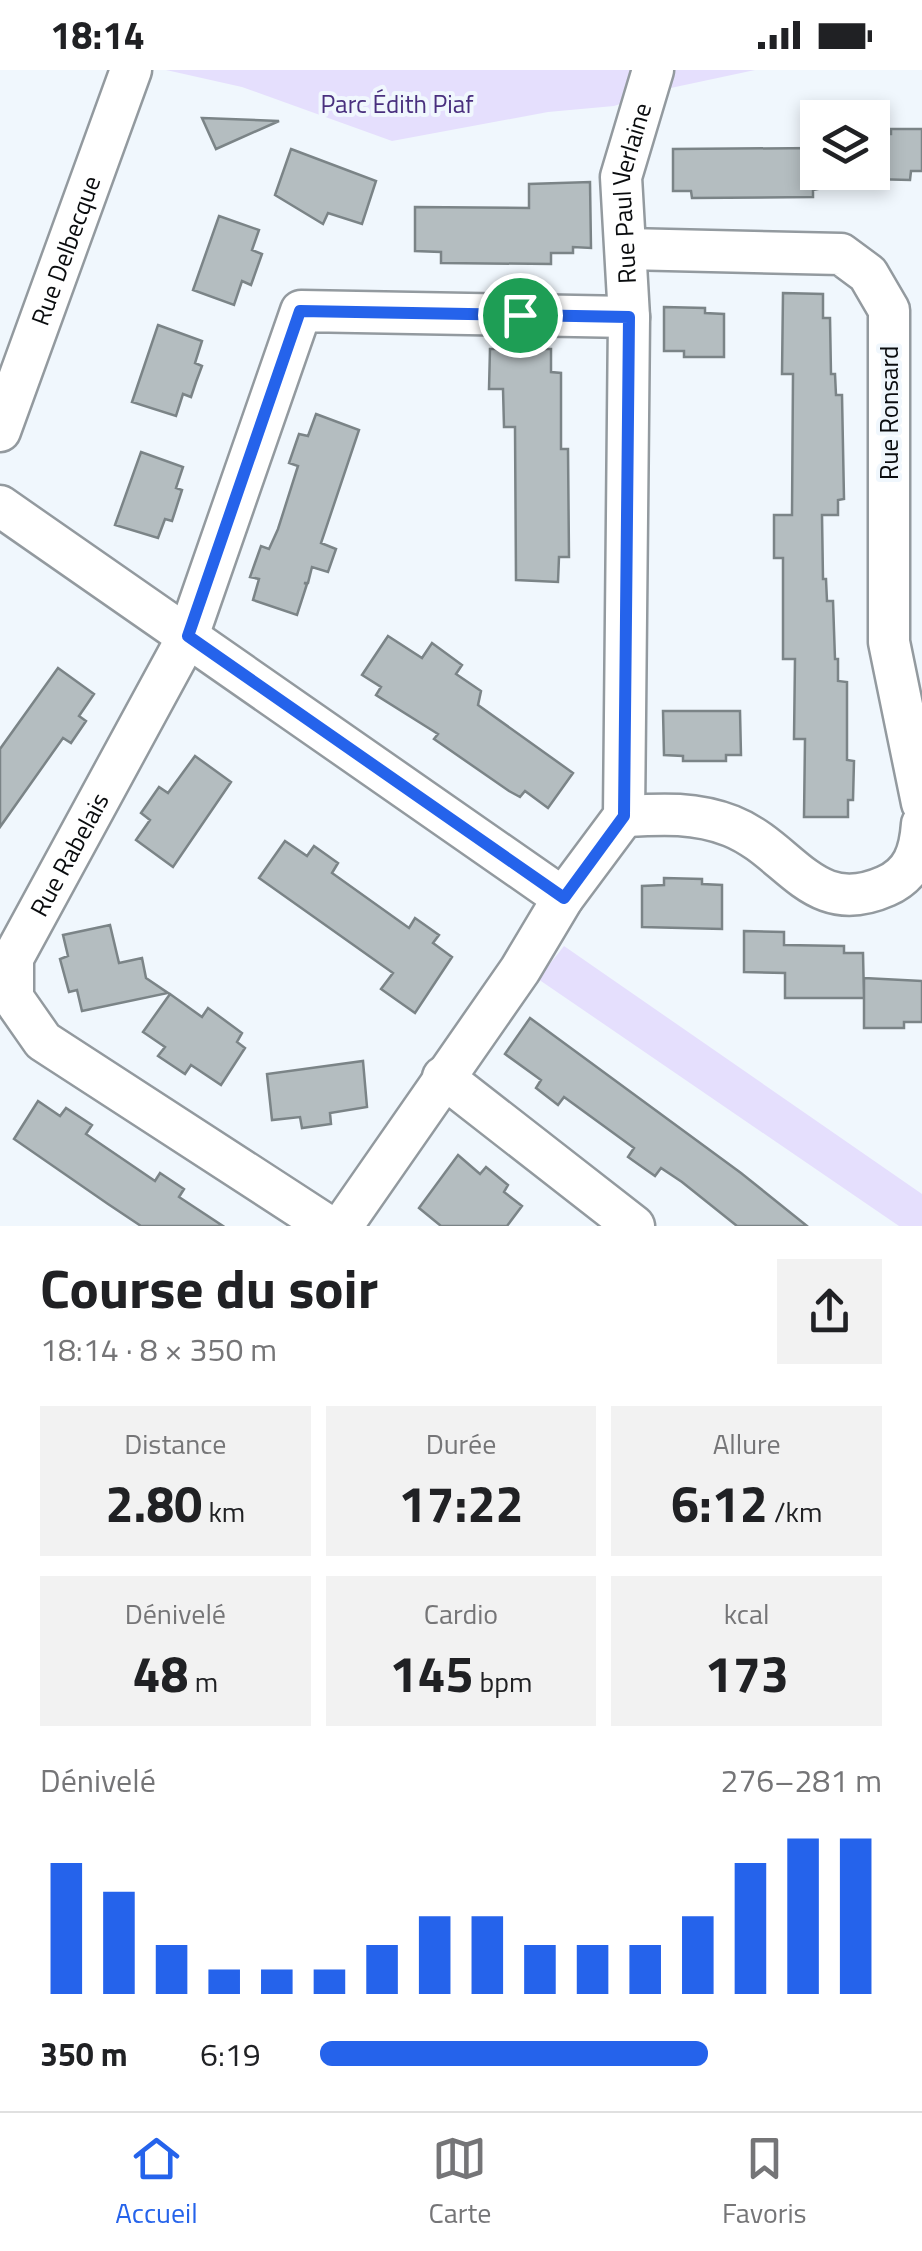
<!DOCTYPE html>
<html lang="fr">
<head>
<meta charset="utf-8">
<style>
	:root { --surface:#fff; --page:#f2f2f2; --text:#202124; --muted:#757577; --line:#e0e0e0; --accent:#2563eb }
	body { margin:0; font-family:"Titillium Web",sans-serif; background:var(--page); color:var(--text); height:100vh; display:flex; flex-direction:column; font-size:38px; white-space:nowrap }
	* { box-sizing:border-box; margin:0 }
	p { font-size:32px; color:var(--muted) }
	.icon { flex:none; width:55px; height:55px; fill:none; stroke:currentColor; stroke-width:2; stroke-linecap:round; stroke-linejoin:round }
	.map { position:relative; height:1156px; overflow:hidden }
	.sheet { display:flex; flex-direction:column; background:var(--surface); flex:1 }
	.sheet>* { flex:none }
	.buttons { position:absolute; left:800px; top:30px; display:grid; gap:20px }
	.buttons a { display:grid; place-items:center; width:90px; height:90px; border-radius:0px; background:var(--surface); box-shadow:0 5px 15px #0003; font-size:50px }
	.pin { position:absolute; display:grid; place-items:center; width:85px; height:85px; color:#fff; margin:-42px; border:5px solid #fff; border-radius:50%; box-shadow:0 2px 10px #0007 }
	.round { display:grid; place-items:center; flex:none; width:105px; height:105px; border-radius:0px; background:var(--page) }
	.head { display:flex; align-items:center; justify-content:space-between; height:170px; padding:0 40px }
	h1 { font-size:55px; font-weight:700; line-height:75px }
	.stats { display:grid; grid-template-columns:repeat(3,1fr); gap:15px; height:170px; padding:10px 40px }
	.stats div { display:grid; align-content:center; border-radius:0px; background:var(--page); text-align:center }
	.stats b { font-size:50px; font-weight:700 }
	.stats small { font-size:28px; font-weight:400 }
	.stats p { font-size:28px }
	.chart { height:280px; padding:20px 40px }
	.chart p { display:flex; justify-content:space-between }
	.chart svg { width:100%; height:180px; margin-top:10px; stroke:var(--accent); stroke-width:6 }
	ul { padding:0 40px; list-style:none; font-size:32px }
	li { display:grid; grid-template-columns:160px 120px 1fr; align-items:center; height:75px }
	li i { height:25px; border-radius:12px; background:var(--accent) }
	.status { display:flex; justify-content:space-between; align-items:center; height:70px; padding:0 50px; background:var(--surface); direction:ltr }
	.status svg { height:28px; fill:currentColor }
	.tab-bar { display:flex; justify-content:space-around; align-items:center; height:140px; border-top:2px solid var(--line); background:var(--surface); font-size:28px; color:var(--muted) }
	.tab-bar a { display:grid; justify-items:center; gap:5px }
	.tab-bar .current { color:var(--accent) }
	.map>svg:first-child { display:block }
	.green { fill:#e5dffd }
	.building { fill:#b4bdc0; stroke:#7b8487; stroke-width:2.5 }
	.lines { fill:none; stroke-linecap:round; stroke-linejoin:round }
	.minor-casing { stroke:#939a9f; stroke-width:45 }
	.minor { stroke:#fff; stroke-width:40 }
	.route-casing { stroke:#fff; stroke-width:20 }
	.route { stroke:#2563eb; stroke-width:12 }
	.labels { text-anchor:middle; stroke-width:8; stroke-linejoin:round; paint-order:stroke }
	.park-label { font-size:25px; fill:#49307e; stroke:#f0f7fd }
	.street-label { font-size:25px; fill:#0a0c0e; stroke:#f0f7fd }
</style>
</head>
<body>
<div class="status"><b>18:14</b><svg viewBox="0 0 49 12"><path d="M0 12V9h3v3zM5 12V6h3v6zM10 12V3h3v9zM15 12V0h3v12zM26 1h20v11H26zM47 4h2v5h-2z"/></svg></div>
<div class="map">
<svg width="922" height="1156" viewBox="0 0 922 1156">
	<rect width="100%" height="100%" fill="#f0f7fd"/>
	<path class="green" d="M166,0h589l-89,19 -52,17 -66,6 -156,29 -150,-54z
		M564,876l358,248v32h-23l-361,-247z"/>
	<path class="building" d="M202,48l77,3 -63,28z
		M891,59h31v42h-11l-1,9 -38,-1v-45h19z
		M818,78v41l-5,1v7l-121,1 -1,-7h-18v-42z
		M291,79l85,32 -14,43 -34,-11 -5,11 -48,-29z
		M590,112l1,66 -18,-1v6h-22v11l-110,-1v-11l-26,-1v-44l114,1v-24z
		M219,146l40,14 -7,20 10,4 -11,31 -9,-4 -8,24 -41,-15z
		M783,223l40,1v24h7l1,56h4l1,21h6l2,104 -6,1v15h-16l1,64h3l1,22h6l2,58h3v22l9,1v78l7,1 -1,39h-5v17h-44l1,-78h-11l1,-80h-12v-101h-9v-43h18l1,-141h-11z
		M664,237l41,1v5l19,1v43h-40v-6h-20z
		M158,255l44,16 -7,22 7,3 -6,16 -5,15 -8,-3 -7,22 -44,-14z
		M490,279h61v23l10,1v76h7l1,108h-10l-1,25 -42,-2 -1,-153h-11l-1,-38h-14z
		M316,344l43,16 -38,113 15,6 -8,23 -16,-5 -4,16h-4l3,1 -10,31 -44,-15 6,-21 -9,-2 11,-31 8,3 9,-20 20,-63 -9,-3 10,-29 9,2z
		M141,382l42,15 -7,21 6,2 -10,31 -7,-2 -7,19 -43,-13z
		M388,566l34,22 10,-15 30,22 -6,9 25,17 -3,14 95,68 -25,35 -23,-17 -5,6 -11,-6 -75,-52 4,-5 -62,-39 5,-8 -19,-12z
		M58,598l36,26 -15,22 7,5 -15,22 -8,-5 -63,89v-78z
		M663,641h77l1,44h-15v6h-43v-5l-19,-1z
		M195,686l36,26 -58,85 -37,-27 14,-20 -9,-7 18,-26 9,6z
		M285,771l22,15 7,-10 24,17 -6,10 77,55 6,-10 24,17 -6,8 19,14 -37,56 -34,-24 12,-16 -134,-95z
		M664,808l38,1v5l20,1v44l-80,-2v-41l22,-1z
		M110,855l9,38 23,-5 4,20 22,15 -86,18 -5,-21 -8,2 -9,-33 8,-3 -5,-21z
		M744,861l40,1v13l60,1v7h19l1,45h-79v-25l-41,-1z
		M864,908l58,3v41h-18v6h-40z
		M170,924l32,23 6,-9 34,25 -5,9 8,6 -24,37 -30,-20 -6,9 -27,-18 7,-9 -22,-15z
		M530,948l211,155 66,53h-70l-55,-44 -21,-14 -6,8 -27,-19 6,-9 -70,-51 -6,8 -22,-17 5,-8 -36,-26z
		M363,991l4,46 -37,6 1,11 -29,4 -2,-11 -28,3 -5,-46z
		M38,1031l22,15 6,-8 26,17 -6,9 69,47 5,-8 24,16 -5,8 44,29h-82l-33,-22 -94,-65z
		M458,1085l22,19 6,-7 22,18 -4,7 18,14 -15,20h-66l-22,-18z"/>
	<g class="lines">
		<g class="minor-casing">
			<g id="minor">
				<path d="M626,179l215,5 27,20 21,36v332l33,161"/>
				<path id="s1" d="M0,361l131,-361"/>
				<path d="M0,436l563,392"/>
				<path d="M624,746c38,-2 71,-4 107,10 60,24 81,93 155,60 27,-12 34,-34 36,-62"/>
				<path d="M443,1007l191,149"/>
				<path id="s2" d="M328,1156l-285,-185 -30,-43v-40l175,-322 113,-325 328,6"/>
				<path id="s3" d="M342,1156l178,-256 43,-72 61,-82 5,-499 -8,-140 32,-107"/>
			</g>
		</g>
		<use href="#minor" class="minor"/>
	</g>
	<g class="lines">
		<g class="route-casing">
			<path id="route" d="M300,241l329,6 -5,499 -60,82 -376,-262z"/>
		</g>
		<use href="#route" class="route"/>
	</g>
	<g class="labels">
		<g class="park-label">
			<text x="397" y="43">Parc Édith Piaf</text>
		</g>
		<g class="street-label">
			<text dy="9" stroke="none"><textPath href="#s3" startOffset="1122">Rue Paul Verlaine</textPath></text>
			<text dy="9" stroke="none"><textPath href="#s1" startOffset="192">Rue Delbecque</textPath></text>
			<text transform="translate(889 343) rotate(-90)" y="9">Rue Ronsard</text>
			<text dy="9" stroke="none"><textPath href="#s2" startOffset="550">Rue Rabelais</textPath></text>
		</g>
	</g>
</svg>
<div class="buttons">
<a><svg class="icon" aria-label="layers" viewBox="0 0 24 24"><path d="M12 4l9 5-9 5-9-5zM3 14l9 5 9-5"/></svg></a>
</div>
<div class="pin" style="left:520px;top:245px;background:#1e9e55"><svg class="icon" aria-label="arrive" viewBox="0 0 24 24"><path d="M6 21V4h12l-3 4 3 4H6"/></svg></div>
</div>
<section class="sheet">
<div class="head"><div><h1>Course du soir</h1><p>18:14 · 8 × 350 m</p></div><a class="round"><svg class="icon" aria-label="share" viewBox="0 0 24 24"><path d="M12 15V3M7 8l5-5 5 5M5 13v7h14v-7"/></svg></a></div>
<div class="stats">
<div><p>Distance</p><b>2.80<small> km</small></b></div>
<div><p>Durée</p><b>17:22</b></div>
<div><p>Allure</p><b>6:12<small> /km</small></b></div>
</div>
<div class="stats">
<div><p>Dénivelé</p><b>48<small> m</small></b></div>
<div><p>Cardio</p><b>145<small> bpm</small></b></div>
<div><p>kcal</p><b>173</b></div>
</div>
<div class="chart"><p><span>Dénivelé</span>276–281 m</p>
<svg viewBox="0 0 160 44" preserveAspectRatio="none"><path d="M5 44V12M15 44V19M25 44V32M35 44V38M45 44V38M55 44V38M65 44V32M75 44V25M85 44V25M95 44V32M105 44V32M115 44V32M125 44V25M135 44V12M145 44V6M155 44V6"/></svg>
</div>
<ul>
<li><b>350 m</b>6:19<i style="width:69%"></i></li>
</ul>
</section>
<nav class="tab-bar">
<a class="current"><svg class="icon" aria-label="home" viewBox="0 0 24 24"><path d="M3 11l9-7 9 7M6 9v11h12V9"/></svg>Accueil</a>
<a><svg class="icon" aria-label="map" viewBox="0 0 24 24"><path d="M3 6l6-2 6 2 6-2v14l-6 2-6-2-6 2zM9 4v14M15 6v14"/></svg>Carte</a>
<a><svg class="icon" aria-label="saved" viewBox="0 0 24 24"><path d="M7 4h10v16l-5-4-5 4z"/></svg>Favoris</a>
</nav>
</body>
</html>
